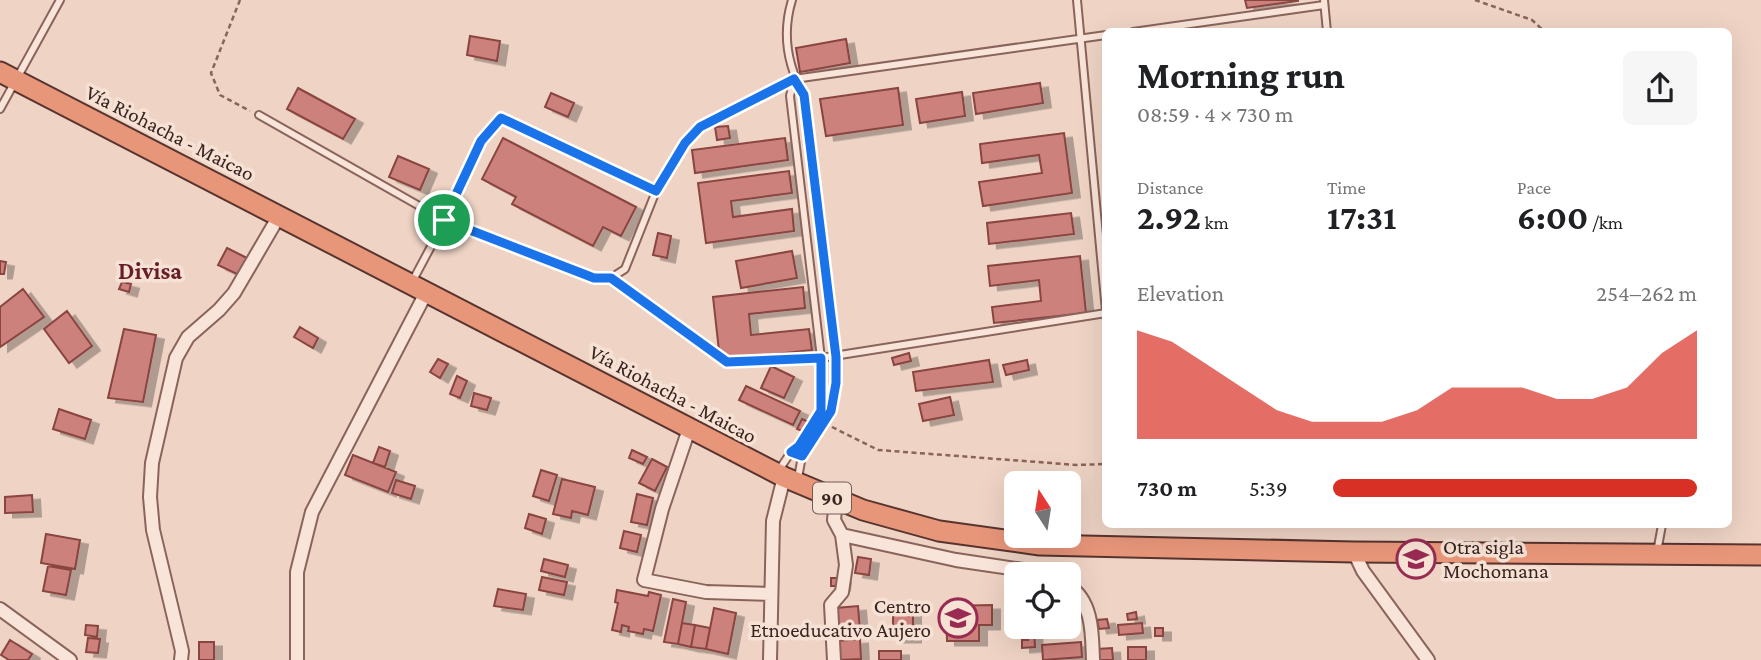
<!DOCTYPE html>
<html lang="en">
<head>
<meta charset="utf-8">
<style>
	:root { --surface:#fff; --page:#f6f6f6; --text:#202124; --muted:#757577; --accent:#d93025 }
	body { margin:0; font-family:"Crimson Pro",serif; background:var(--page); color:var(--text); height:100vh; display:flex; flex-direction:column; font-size:26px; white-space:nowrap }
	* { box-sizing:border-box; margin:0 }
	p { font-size:23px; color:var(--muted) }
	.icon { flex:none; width:38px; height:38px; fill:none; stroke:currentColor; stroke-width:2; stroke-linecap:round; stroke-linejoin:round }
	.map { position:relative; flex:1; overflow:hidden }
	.drawer { position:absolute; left:1102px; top:28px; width:630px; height:500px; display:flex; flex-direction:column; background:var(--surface); border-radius:10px; box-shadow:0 7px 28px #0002 }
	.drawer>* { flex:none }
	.needle { width:46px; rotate:348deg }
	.controls { position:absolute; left:1004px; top:471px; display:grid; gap:14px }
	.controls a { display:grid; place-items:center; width:77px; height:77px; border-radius:10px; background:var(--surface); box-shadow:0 7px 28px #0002; font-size:35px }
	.pin { position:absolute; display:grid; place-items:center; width:60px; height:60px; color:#fff; margin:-30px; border:4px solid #fff; border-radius:50%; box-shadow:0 2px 7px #0007 }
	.round { display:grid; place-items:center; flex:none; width:74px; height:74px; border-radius:10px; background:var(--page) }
	.headline { display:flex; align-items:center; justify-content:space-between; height:119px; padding:0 35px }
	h1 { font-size:38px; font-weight:700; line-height:52px }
	.metrics { display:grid; grid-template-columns:repeat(3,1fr); gap:10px; height:119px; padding:7px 35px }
	.metrics div { display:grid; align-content:center }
	.metrics b { font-size:35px; font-weight:700 }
	.metrics small { font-size:19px; font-weight:400 }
	.metrics p { font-size:19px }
	.chart { height:196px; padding:14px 35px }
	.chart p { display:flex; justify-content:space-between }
	.chart svg { width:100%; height:126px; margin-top:7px; fill:var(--accent); opacity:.7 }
	ul { padding:0 35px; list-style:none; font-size:23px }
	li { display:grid; grid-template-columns:112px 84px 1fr; align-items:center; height:52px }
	li i { height:18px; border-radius:9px; background:var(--accent) }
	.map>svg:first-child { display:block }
	.building { fill:#cd817b; stroke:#894441; stroke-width:2; filter:url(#shadow) }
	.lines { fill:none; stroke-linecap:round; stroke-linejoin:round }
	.service-casing { stroke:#8a645b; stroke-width:10 }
	.minor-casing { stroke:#8a645b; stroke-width:16 }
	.trunk-casing { stroke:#58342f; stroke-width:23 }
	.path { stroke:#8a645b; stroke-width:2.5; stroke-dasharray:5 3.5; stroke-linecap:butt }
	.service { stroke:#f9e4d9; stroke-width:6 }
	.minor { stroke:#f9e4d9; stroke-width:12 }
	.trunk { stroke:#e8967a; stroke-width:19 }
	.route-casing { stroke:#fff; stroke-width:14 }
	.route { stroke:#1a73e8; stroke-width:9 }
	.labels { text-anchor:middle; stroke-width:7; stroke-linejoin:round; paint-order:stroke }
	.shield { fill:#f6e1d5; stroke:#725c56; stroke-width:2 }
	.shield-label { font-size:19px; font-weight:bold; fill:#3a231f }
	.street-label { font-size:21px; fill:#3a231f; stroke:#f6e1d5 }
	.poi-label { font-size:21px; fill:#3a231f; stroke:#f6e1d5; text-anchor:start }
	.quarter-label { font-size:24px; font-weight:bold; fill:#671e28; stroke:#f6e1d5 }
</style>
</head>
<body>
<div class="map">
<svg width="1761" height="660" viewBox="0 0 1761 660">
	<defs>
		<filter id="shadow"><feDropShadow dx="8" dy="4.5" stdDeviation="0" flood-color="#0004"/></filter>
	</defs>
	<rect width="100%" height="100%" fill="#efd4c5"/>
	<path class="building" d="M1245,0h53v1l-51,7z
		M470,36l30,5 -3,20 -30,-6z
		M846,39l4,24 -50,9 -4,-24z
		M1040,83l3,20 -67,11 -3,-21z
		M298,88l57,31 -12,20 -56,-30z
		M898,88l5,37 -77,11 -6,-37z
		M962,92l3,24 -45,7 -4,-24z
		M551,93l23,10 -6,14 -23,-10z
		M728,126l2,12 -13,2 -2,-13z
		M1064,133l8,60 -89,13 -4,-24 63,-9 -3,-18 -57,8 -2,-19z
		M503,138l133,69 -15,29 -18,-9 -10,19 -81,-42 4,-7 -34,-18z
		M785,138l3,22 -93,13 -3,-23z
		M398,156l31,13 -9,21 -31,-13z
		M789,171l3,22 -61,8 2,16 59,-8 2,22 -88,12 -8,-60z
		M1071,213l3,21 -85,10 -2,-21z
		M658,233l13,3 -4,22 -14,-3z
		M227,248l20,10 -8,17 -21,-10z
		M792,251l5,27 -56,10 -5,-27z
		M1080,256l6,57 -92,10 -2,-16 49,-6 -2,-21 -49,6 -2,-20z
		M0,261l6,1 -2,12h-4z
		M122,282l9,2 -2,8 -10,-3z
		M803,287l2,21 -56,6 2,21 58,-6 3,21 -92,10 -7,-63z
		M23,289l21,28 -44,30v-40z
		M67,311l25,35 -23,17 -25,-34z
		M300,327l18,11 -5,10 -19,-11z
		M124,329l32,6 -13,67 -35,-4z
		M909,353l2,8 -17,4 -2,-7z
		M438,359l10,5 -8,14 -10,-6z
		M989,360l4,22 -77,9 -3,-19z
		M1027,360l2,10 -23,5 -3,-10z
		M771,366l23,11 -10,21 -23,-10z
		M457,376l10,5 -7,17 -10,-4z
		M746,386l54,25 -7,14 -54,-25z
		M474,393l17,5 -4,12 -16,-4z
		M950,397l4,18 -31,6 -4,-17z
		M59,409l32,11 -6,19 -32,-10z
		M802,419l7,3 -4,10 -8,-3z
		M379,447l11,4 -5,16 -12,-4z
		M632,450l15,7 -4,7 -14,-6z
		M353,455l43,17 -8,20 -43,-17z
		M652,459l15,8 -12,24 -16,-8z
		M541,470l16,5 -8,26 -16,-5z
		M562,479l33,8 -7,28 -16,-4 -1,7 -18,-4z
		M396,480l19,6 -4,13 -19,-6z
		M637,494l16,4 -6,27 -16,-3z
		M32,495l1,17 -28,1v-16z
		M529,514l17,5 -4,15 -17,-6z
		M624,531l17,4 -4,17 -17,-4z
		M46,534l34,6 -5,29 -34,-6z
		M858,557l13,2 -2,16 -14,-2z
		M544,559l24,6 -3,12 -24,-6z
		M48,566l23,4 -5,25 -23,-4z
		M542,577l25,5 -3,13 -25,-5z
		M831,578h12l-1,8h-11z
		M498,589l28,5 -3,16 -29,-4z
		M617,590l31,6 1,-4 12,3 -8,36 -9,-2 -1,5 -15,-3 1,-4 -7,-2 -1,7 -9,-2 6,-27 -3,-1z
		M673,599l13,3 -8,42 -14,-2z
		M992,605v20h-13v16h-32l-1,-35z
		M858,606l2,24 -23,1 -1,-23z
		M714,608l22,5 -8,41 -22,-5z
		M893,610h20v28h-20z
		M1136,612l1,7 -9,1 -1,-6z
		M1107,619l2,9 -10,1 -2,-9z
		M682,623l13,2 -4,22 -13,-3z
		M1142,623l1,10 -24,2 -1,-10z
		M86,625l12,1 -1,11 -12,-2z
		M695,625l15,3 -4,21 -15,-2z
		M1155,628h8v8h-8z
		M1034,629l1,18 -13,1v-8h6l-1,-10z
		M88,638l12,1 -2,14 -12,-1z
		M860,639l1,20 -23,1 -1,-19z
		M10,640l22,14 -4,6h-19l-8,-5z
		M199,642h15v18h-15z
		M1081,642l1,15 -39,3 -1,-15z
		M1128,647h18v13h-18z
		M1112,648l1,12h-15l-1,-11z
		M879,651h22v9h-22z"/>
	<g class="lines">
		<g class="service-casing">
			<path id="service" d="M792,0c-10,33 -5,65 12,95l32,262v26l-5,28 -29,45 -4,22
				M1077,0l29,311
				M1324,0l3,32
				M1133,32l191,-27
				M0,109l60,-109
				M259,115l185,105 151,58h16l14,-9 31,-78 29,-48 15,-16 94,-48 312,-44
				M412,282l23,-43 46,-98 20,-23 155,73
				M821,358l285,-45
				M779,470l12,-18 8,-6 22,-35v-53l-31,-262 4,-17
				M1657,552l5,-27"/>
		</g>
		<g class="minor-casing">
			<path id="minor" d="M689,429l-27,80 -18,71 62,12 65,2
				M836,500l-2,20 8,15 114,25 94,14
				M1354,552l9,19 65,89
				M1069,586c24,16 23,48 24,74
				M0,609l70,51
				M181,660l1,-9 -29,-121 -3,-33 2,-34 24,-105 12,-21 31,-27 15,-17 45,-77
				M297,660v-88l15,-60 115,-221
				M770,660l3,-139 11,-44
				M834,660l-3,-55 11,-13 4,-27 -4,-30"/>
		</g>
		<g class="trunk-casing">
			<path id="trunk" d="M0,72l784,405 79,33 76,21 101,14 314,7 407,3"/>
		</g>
		<path class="path" d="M240,0l-29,73 9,22 30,16
			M1475,0l57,20 13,12
			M620,284l107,78 85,-4
			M832,427l46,23 199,15 29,-1"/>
		<use href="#service" class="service"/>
		<use href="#minor" class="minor"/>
		<use href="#trunk" class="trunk"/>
	</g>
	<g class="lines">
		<g class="route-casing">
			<path id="route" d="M794,79l10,16 32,262v26l-5,28 -29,45 -11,-4 8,-6 22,-35v-53l-94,4 -116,-84h-17l-150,-58 37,-79 20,-23 155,73 29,-48 15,-16z"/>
		</g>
		<use href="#route" class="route"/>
	</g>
	<defs>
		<g id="school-ring" transform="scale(2.0125)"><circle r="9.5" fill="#f6e1d5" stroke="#992b52" stroke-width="1.5"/><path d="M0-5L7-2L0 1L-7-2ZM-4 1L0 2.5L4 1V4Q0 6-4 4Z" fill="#992b52"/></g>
	</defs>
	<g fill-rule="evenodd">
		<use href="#school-ring" x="1416" y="559"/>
		<use href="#school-ring" x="958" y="618"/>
	</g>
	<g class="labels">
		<rect class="shield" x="813" y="482.5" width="38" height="31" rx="5"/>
		<g class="shield-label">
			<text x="832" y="505">90</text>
		</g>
		<g class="street-label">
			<text transform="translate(170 133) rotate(27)" y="7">Vía Riohacha - Maicao</text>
			<text transform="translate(673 394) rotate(28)" y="7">Vía Riohacha - Maicao</text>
		</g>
		<g class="poi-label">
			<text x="1443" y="554">Otra sigla<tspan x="1443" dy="24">Mochomana</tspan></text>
			<text x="931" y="613" text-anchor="end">Centro<tspan x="931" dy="24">Etnoeducativo Aujero</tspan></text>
		</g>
		<g class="quarter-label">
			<text x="150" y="279">Divisa</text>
		</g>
	</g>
</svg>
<div class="controls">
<a><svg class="needle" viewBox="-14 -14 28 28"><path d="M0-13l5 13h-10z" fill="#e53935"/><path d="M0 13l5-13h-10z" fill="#757577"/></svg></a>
<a><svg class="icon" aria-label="locate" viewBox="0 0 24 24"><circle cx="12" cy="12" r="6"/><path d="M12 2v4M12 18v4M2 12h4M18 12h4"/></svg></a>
</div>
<div class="pin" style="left:444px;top:220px;background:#1e9e55"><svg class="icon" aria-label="arrive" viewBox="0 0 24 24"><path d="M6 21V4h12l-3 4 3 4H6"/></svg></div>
<section class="drawer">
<div class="headline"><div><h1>Morning run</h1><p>08:59 · 4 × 730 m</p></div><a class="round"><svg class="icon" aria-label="share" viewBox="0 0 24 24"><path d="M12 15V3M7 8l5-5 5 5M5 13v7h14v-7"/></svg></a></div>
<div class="metrics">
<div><p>Distance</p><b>2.92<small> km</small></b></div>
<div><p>Time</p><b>17:31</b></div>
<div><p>Pace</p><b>6:00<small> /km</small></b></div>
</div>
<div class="chart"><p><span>Elevation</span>254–262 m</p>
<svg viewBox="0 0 160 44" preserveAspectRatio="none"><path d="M0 44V6L10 10L20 18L30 26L40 34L50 38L60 38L70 38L80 34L90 26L100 26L110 26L120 30L130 30L140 26L150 14L160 6V44z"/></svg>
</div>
<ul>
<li><b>730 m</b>5:39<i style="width:100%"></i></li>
</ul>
</section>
</div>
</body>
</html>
